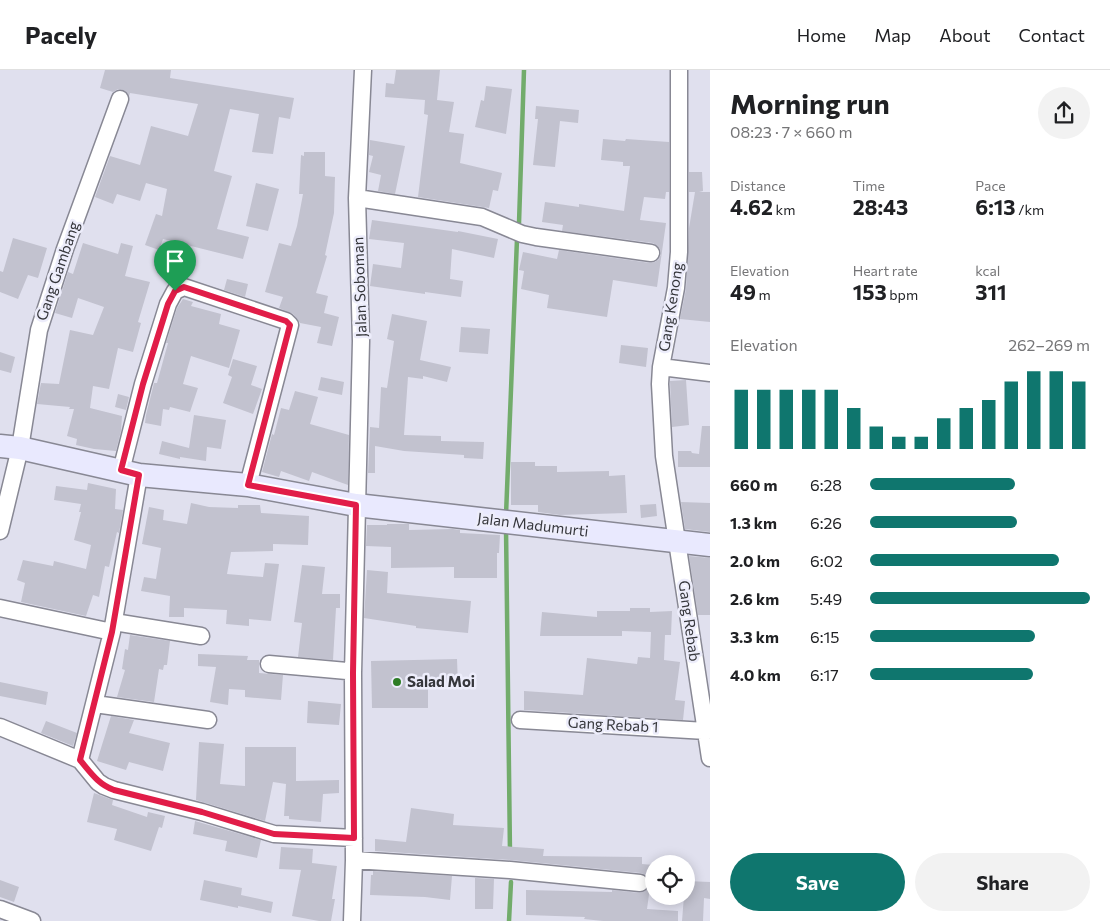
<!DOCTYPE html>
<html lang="en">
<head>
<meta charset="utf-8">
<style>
	:root { --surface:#fff; --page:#f2f2f2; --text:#202124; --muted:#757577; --line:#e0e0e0; --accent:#0f766e }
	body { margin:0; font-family:Commissioner,sans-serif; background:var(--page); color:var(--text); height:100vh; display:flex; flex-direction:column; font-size:19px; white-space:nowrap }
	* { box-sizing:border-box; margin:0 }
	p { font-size:16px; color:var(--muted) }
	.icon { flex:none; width:28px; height:28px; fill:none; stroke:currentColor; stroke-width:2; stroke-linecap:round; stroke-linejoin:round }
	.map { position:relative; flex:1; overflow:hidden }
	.details { display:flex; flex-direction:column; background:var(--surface); width:400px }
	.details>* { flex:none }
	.tools { position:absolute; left:645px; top:785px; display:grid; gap:10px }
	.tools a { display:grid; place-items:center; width:50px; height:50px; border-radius:50%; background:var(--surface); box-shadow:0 2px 12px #0003; font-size:25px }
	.pin { position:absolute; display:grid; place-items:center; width:42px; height:42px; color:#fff; margin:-51px -21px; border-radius:50% 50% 50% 0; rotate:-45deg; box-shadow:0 0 5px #0007 }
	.pin .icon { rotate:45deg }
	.round { display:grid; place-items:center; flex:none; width:52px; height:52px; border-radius:26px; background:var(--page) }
	.overview { display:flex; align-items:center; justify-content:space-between; height:85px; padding:0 20px }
	h1 { font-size:28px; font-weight:700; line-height:38px }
	.metrics { display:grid; grid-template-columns:repeat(3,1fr); gap:8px; height:85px; padding:5px 20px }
	.metrics div { display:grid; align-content:center }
	.metrics b { font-size:21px; font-weight:700 }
	.metrics small { font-size:14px; font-weight:400 }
	.metrics p { font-size:14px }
	.chart { height:140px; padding:10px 20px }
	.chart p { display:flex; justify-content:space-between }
	.chart svg { width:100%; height:90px; margin-top:5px; stroke:var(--accent); stroke-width:6 }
	.button { display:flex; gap:10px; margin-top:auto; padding:10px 20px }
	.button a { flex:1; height:58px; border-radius:30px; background:var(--accent); color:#fff; font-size:20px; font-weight:700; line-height:58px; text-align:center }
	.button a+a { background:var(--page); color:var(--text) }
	ul { padding:0 20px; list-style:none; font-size:16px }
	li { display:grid; grid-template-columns:80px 60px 1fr; align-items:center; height:38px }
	li i { height:12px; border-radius:6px; background:var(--accent) }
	header { display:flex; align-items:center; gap:30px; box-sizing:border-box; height:70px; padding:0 25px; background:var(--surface); border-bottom:1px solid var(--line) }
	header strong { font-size:24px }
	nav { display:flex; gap:28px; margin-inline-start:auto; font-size:18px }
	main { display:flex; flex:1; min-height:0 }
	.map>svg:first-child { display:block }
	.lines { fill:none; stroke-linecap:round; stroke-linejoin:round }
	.stream { stroke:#72ac6b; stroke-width:4.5 }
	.building { fill:#c2c2cf }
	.street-casing { stroke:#888894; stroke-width:19 }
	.secondary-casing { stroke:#888894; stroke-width:25 }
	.street { stroke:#fff; stroke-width:16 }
	.secondary { stroke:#e9e9fe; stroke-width:22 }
	.route-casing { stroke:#fff; stroke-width:10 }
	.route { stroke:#e11d48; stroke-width:6 }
	.poi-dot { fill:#2d7c25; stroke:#ededfb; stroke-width:2 }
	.labels { text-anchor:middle; stroke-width:5; stroke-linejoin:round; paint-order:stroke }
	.street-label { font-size:15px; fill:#36373c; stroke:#ededfb }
	.poi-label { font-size:15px; font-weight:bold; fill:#36373c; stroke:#ededfb; text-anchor:start }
</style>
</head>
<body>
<header>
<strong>Pacely</strong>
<nav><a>Home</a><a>Map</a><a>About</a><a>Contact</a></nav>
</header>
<main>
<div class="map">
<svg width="710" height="851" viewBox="0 0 710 851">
	<rect width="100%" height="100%" fill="#e0e0ee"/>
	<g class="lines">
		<path class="stream" d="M519,153l5,-153
			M506,445l11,-276
			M506,458l4,325
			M509,851l2,-39"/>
	</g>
	<path class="building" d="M105,0h66l-1,8 124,20 -4,21 -11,-2 -6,37 -21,-2 7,-38 -29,-5 -16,62 18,5 -15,53 32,8 -6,22 -80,-20 -4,11 -14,-5 11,-31 6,2 5,-27 -21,-6 -6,18 -23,-7 -4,10 -18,-7 15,-41 30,9 11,-39 37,10 10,-32 -68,-11 -1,3 -6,-6 -5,-1 -5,3 -13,-4z
		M396,0h44l-3,30 17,2 -5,30 15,2 -4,29 42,10 -4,18 -5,-1 -4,18 -71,-11 10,-82 -4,-1 1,-14 -40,-3 1,-14 8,1z
		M486,16l26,3 -6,45 -31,-7 6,-27 3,1z
		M536,36l43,4 -1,13 -18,-2 -5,46 -22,-2 5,-46h-3z
		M603,69l22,2 1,-2 43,3v50h-3l-1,7 -21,-2 -4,23 26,3 -9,64 -44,-7 -6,37 -60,-9 2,-13 -28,-6 3,-18 -5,-1 4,-18 34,7 2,-9 91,13 5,-1 4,-3 2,-5 -1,-5 -7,-6 -91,-12 1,-6 -21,-3 3,-20 34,5v-3l45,7 6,-45h-7v-4l-22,-2z
		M370,70l35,6 -10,48 -17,-3 3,-16 -12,-3 4,-16 -4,-1z
		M304,82h21v24l10,1 -1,36 -9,42 2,1 -11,37 12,3 -4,17 15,4 -7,29 -15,-3 4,-16 -21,-4 -7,-9 -14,-6 4,-11 -18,-5 14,-49 12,3 6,-20 6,-32h-4l2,-39 3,1z
		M689,102h13l1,19 -4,1h11v130l-30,-3 6,-30 3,-61 6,-36h-6z
		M256,113l23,6 -11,42 -22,-5z
		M372,150l86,12v-1l40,8 -4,19 -42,-9 -2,30 13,2 -2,16 -36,-5v2l-55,-8 3,-22 28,4 3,-25 -35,-4z
		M13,168l34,10 -9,30 -10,-3 -10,24 -18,-7v-21l3,1z
		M83,173l35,11 3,-11 12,3 -8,30 25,6 -12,40 3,1 -8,29 -15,-4 -9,41 -16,-3 -3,22 32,8 -1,15 -5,20 -22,-2 -18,-4 1,-6 -10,-3 7,-27h-5l1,-2 -33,-3 4,-21 18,1 11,-54 23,5 11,-28 -26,-9 -6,20 -17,-5 13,-41 5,2z
		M227,209l21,5 -3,13 -21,-7z
		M183,229l10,3 -2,4 30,8 -2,10 21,6 -11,38 -38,-12 -8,28 15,4 -8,24 -20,-5 -1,3 -6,-1 -2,17 -16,-3 1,-8 8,-32h3l11,-40h-2l11,-35z
		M392,244l35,7 -7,39 31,7 -4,15 -24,-6v3l-15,-2 -4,58 37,1v5l43,1 -1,17 -19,-1v-3l-60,-4 -29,-5v27h-7l2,-46 9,1 2,-41 6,1 7,-47 -7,-2z
		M461,257l29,2 -2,25 -29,-2z
		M621,275l27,3 -2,19 -27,-4z
		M0,282l15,5 -4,16 -11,-3z
		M233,289l24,7 -6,19 11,4 -9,25 -30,-11 9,-26 -4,-2z
		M321,307l23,5 -2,13 -24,-5z
		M686,310l3,45 -17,2 -2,-46z
		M295,321l23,6 -8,27 39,11 -1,50 -36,-13 -3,9 -28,-10 -2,6 -17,-5 10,-38 2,1 7,-27 8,2z
		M118,324l11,3 -3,13 -11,-3z
		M194,345l32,5 -5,29 -14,-2 -1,14 -26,-4v2l-21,-5 3,-13 27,7z
		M702,356h8v41h-32v-16h13l1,2 7,1z
		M511,392h24v4h22v6l52,-1v5l16,-1 2,38 -67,2 -22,-3v-7h-27z
		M88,413l28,6 -1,20 8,1 -4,23 -2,-1 -8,35 -4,-1 -6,31 -6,-2 -7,21 -65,-14 4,-19 -8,-3 6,-20 30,6 1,-5 32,8 5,-24 -17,-5 7,-28h-2l2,-8 -27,-4 2,-14 31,4z
		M681,432l29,1v29l-25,-3z
		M191,433l18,4 29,1v-3h22l1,8 48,3 -1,29 -35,-1v7l-42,1 -4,22 36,3 2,-14 14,1 -8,57 -22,-2v7l-23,-2 1,-14 -43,-2v9h-15l1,-21 -29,-5 3,-14 12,2 5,-31 -19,-4 7,-37 15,3 -1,10 24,4z
		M656,434l1,12 -16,2 -1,-13z
		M387,454h22v6l44,-1 7,1v3l40,2 -1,18h-2v25h-43v-11l-63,1v-21l-25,-1 1,-21h20z
		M689,486l21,2v57h-12z
		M302,495l23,2 -3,27h18v14h-4l-3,52 -35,-3 4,-34 -8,-1z
		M367,500l21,2 -1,21 84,8 -3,32 -52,-5v-2l-52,-8z
		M630,538h20v4l22,-1 -1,24h-6l-1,25 16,2 -5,38 10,1 -2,19 -159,-10v-19l59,4 4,-37 50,6 1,-7 12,1 1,-26 -29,-1v5h-82l2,-24 55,5v-6h33z
		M130,565l40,6 -3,24h-3l-1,5 -4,-1 -5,33 -37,-5 8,-27 -3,-1 3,-20 3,1z
		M198,584l50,2 -1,4h12v13l24,2 -2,25 -36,-3v-7l-16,-1 -1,16 -18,-3 6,-35 -18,-1z
		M457,589l1,27h-30v22h-56l-1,-47z
		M0,612l48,10 -2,13 -46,-9z
		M308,631l33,3 -2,21 -32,-2z
		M111,646l23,4 -5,13 41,10 -7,28 -34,-9 -3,8 -29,-9z
		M46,651l31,12 -4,13 -32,-13z
		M199,672l25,2 -4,40 25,2v-39h51v34l43,-1v13l-16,1 -2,28 -32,-3v-3h-5l2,-32 -13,-2 -8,39 -69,-21z
		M94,723l19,7 -1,5 35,12 1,-5 17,4 -3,12 -3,-1 -8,24 -37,-11 3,-11 -30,-7z
		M411,738l43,6 -1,11 51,3 -2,18 42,3 -1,7 99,1v7l12,1v16l-3,-1 -4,29 31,2v10h-75l-19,-2 1,-2 -59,-2v-25l86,2v-2l28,3 8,-4 2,-5 -4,-9 -5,-2 -130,-13 -136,-9v-12l31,3z
		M195,751l66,19 -4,18 -32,-7 2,-10 -34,-7z
		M281,777l32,2 -1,14 25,3 -5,33h3l-4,22h-12l-27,-5 9,-46 -22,-1z
		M373,801l79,5 -2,24 -25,-3 -55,-2 1,-20h2z
		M475,808l19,1 -1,30h-18z
		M0,810l19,7 -5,15 -14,-5z
		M204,810l38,8 -1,7 32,7 -2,11 -33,-7v2l-38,-8z
		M686,811l24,1v17l-6,-1 -1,23h-21l2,-25h2z"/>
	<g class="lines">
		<g class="street-casing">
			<path id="street" d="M679,0v182l-3,36 -15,79 -1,17 4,72 46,302
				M357,128l125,19 40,17 14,3 115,16
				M661,297l49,6
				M121,401l22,-87 25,-80 7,-13 9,-4 102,34 4,4 -42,160
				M0,461l20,-83 19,-118 26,-81 55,-150
				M0,538l112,24
				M114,552l87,14
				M269,594l78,7 6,2
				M95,634l113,16
				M520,650l186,11
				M0,657l80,33 18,22 6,4 10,4 88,22 72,22 80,4
				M80,690l32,-128 27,-157
				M354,790l156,10 130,13
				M0,839l32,12
				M352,851l2,-61 -1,-187 8,-332 -4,-143 6,-128"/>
		</g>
		<g class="secondary-casing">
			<path id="secondary" d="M0,376l20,2 119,27 109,10 108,20 354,40"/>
		</g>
		<use href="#street" class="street"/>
		<use href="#secondary" class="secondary"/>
	</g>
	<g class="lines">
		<g class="route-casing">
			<path id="route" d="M184,217l102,34 4,4 -42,160 108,20 -3,168 1,165 -80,-4 -72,-22 -88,-22c-16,-6 -23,-17 -34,-30l32,-128 27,-157 -18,-5 22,-86 25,-80 7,-13z"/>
		</g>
		<use href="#route" class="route"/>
	</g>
	<circle class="poi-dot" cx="397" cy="612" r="5"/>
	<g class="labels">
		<g class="street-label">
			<text transform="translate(58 201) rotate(-71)" y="5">Gang Gambang</text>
			<text transform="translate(360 217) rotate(-92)" y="5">Jalan Soboman</text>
			<text transform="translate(671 237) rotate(-81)" y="5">Gang Kenong</text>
			<text transform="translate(533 455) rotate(7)" y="5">Jalan Madumurti</text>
			<text transform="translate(689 551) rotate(82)" y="5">Gang Rebab</text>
			<text transform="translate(613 655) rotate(3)" y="5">Gang Rebab 1</text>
		</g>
		<g class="poi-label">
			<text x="407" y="617">Salad Moi</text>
		</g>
	</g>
</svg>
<div class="tools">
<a><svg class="icon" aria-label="locate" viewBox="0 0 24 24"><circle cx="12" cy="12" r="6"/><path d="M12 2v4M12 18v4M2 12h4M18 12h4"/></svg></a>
</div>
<div class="pin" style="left:175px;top:221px;background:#1e9e55"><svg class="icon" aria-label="arrive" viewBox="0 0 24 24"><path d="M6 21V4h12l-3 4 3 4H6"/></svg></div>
</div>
<section class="details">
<div class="overview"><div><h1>Morning run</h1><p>08:23 · 7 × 660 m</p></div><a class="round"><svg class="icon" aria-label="share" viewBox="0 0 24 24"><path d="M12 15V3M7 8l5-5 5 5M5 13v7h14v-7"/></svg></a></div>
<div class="metrics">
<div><p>Distance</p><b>4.62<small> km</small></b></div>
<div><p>Time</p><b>28:43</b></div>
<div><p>Pace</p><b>6:13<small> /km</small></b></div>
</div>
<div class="metrics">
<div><p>Elevation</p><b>49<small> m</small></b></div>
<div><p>Heart rate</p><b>153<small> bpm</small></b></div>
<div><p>kcal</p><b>311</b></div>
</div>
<div class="chart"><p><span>Elevation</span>262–269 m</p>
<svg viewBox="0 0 160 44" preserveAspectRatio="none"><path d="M5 44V15M15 44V15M25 44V15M35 44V15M45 44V15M55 44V24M65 44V33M75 44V38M85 44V38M95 44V29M105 44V24M115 44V20M125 44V11M135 44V6M145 44V6M155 44V11"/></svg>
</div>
<ul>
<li><b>660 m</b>6:28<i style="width:66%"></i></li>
<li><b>1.3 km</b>6:26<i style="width:67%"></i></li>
<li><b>2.0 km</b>6:02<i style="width:86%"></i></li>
<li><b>2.6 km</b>5:49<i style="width:100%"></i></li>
<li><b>3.3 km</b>6:15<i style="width:75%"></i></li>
<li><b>4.0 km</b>6:17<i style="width:74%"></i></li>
</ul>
<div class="button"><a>Save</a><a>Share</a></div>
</section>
</main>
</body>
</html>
